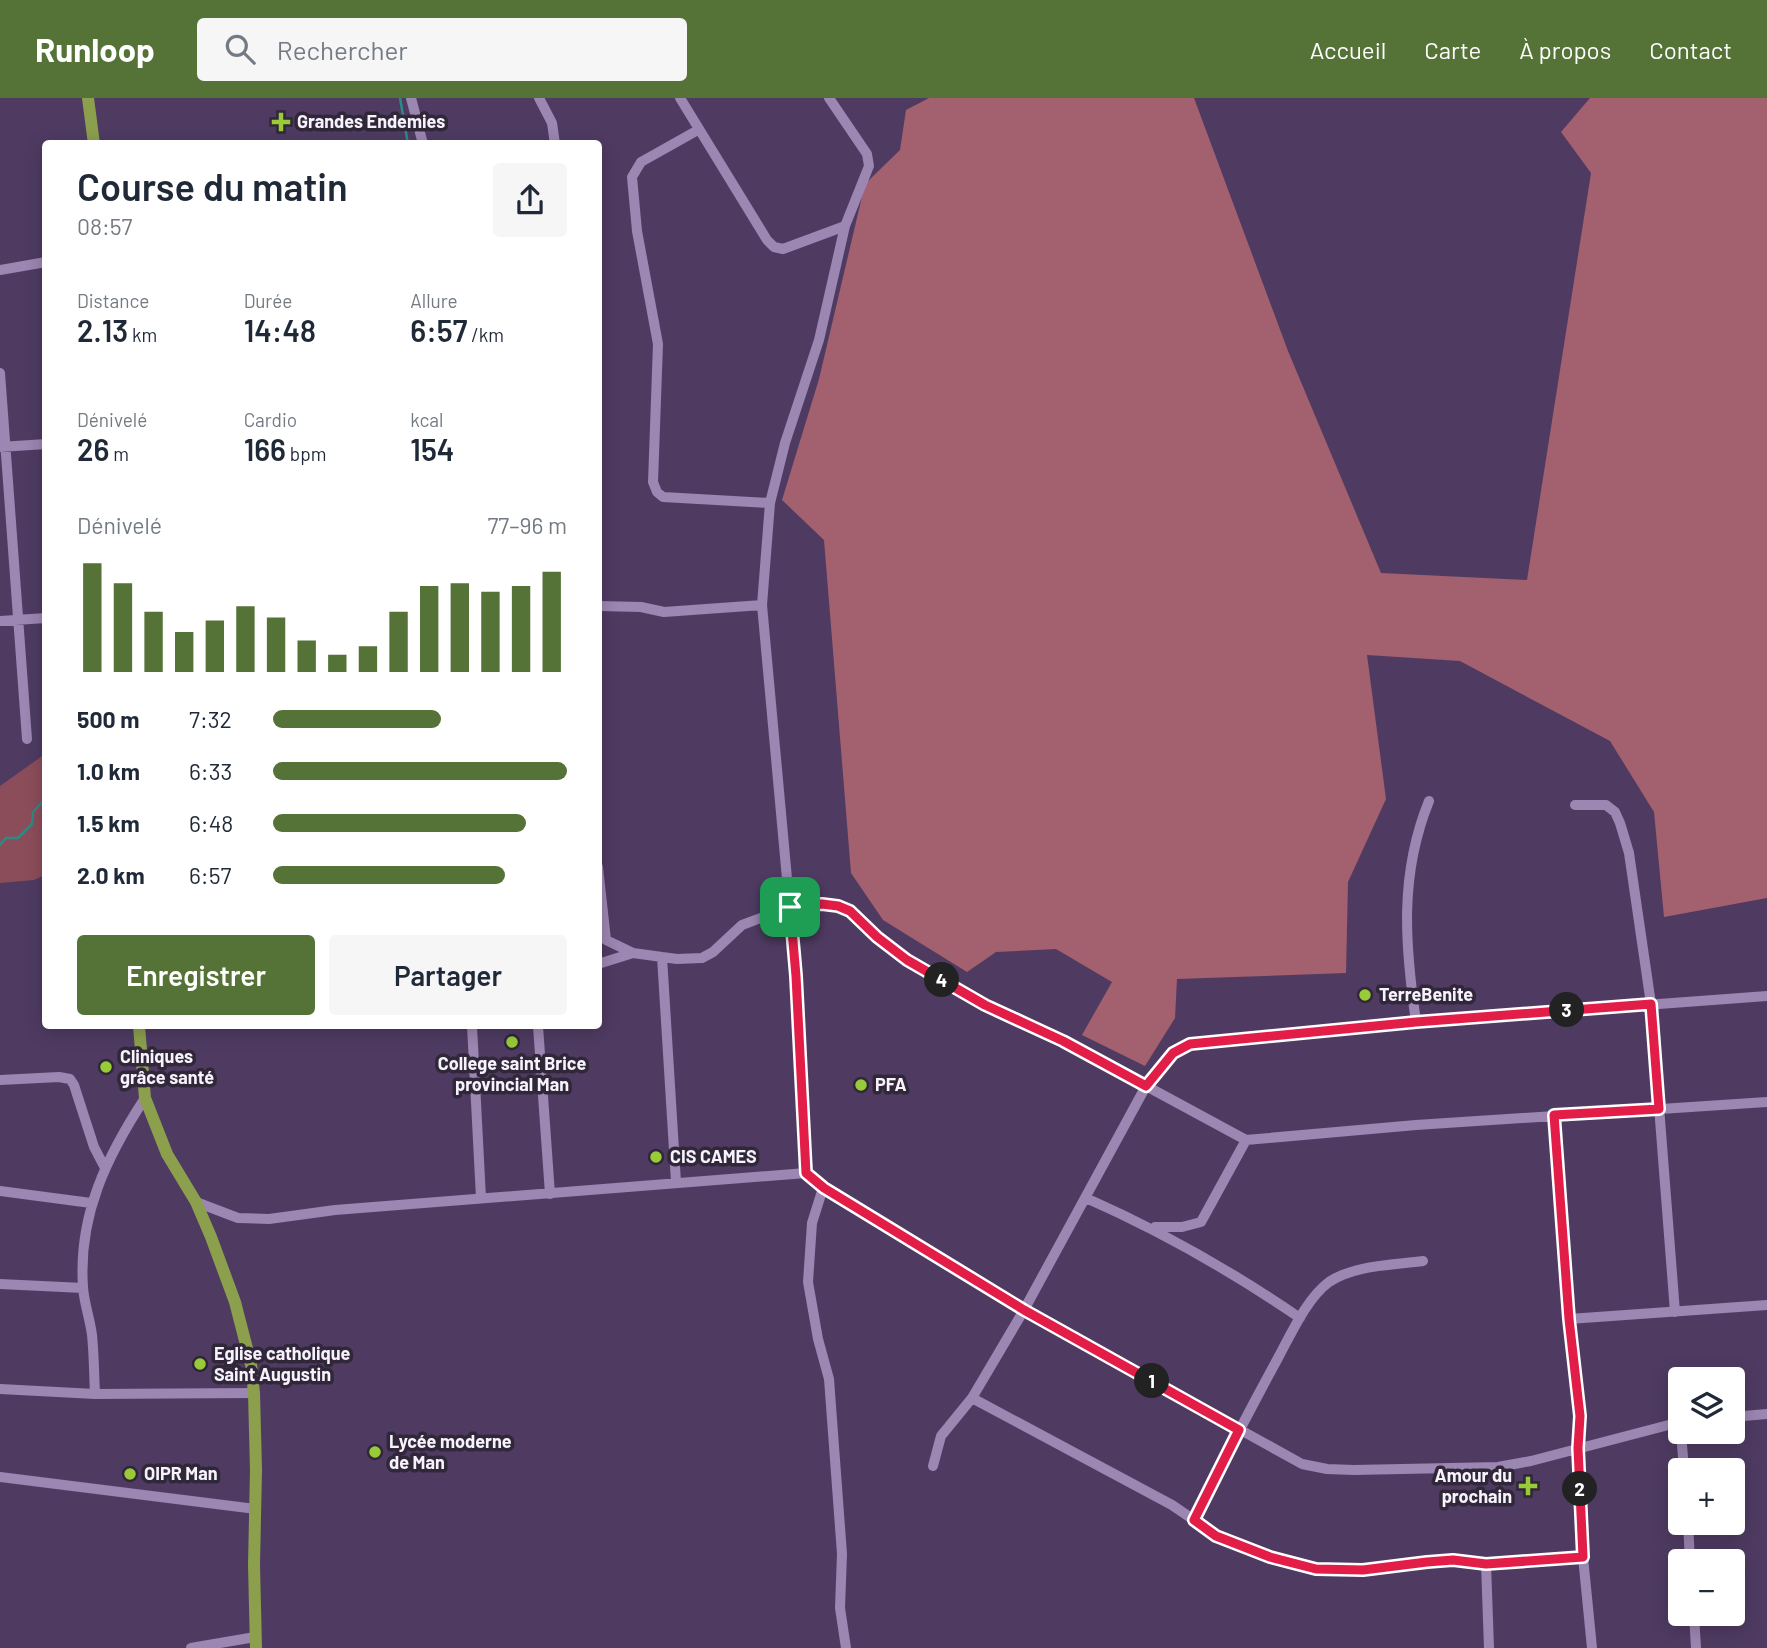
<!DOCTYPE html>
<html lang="fr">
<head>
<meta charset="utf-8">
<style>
	:root { --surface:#fff; --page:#f6f6f7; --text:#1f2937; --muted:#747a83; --accent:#557237 }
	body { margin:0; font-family:Barlow,sans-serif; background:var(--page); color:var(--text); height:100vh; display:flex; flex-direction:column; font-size:26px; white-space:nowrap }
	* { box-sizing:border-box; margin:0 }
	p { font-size:23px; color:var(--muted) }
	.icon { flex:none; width:38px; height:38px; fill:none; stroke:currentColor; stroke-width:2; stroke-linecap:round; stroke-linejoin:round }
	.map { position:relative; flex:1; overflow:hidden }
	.drawer { position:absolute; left:42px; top:42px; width:560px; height:889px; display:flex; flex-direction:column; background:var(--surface); border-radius:7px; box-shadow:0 4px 18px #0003 }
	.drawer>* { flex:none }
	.tools { position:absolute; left:1668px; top:1269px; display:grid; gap:14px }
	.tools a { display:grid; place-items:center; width:77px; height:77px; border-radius:7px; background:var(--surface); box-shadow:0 4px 18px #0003; font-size:35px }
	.pin { position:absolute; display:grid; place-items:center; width:60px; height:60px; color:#fff; margin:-30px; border-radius:14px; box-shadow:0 4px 10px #0006 }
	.km { position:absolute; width:35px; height:35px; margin:-18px; border-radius:50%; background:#222; color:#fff; font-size:19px; line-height:35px; text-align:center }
	.round { display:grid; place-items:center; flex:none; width:74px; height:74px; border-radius:7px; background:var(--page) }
	.headline { display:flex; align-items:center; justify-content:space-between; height:119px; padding:0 35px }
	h1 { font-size:38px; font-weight:600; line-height:52px }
	.figures { display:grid; grid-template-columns:repeat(3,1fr); gap:10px; height:119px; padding:7px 35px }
	.figures div { display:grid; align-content:center }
	.figures b { font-size:30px; font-weight:600 }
	.figures small { font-size:19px; font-weight:400 }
	.figures p { font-size:19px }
	.chart { height:196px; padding:14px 35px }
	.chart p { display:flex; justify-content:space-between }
	.chart svg { width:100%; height:126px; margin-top:7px; stroke:var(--accent); stroke-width:6 }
	.cta { display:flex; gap:14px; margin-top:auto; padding:14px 35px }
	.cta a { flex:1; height:80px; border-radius:7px; background:var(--accent); color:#fff; font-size:28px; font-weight:600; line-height:80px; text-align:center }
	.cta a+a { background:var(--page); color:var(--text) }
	ul { padding:0 35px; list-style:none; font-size:23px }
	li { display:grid; grid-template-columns:112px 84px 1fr; align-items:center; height:52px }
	li i { height:18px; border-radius:9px; background:var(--accent) }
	header { display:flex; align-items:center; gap:42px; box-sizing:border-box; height:98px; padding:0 35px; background:var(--accent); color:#fff }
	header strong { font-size:33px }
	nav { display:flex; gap:38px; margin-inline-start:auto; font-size:24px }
	.search { width:490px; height:63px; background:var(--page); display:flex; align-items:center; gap:18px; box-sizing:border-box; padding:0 24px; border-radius:7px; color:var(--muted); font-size:26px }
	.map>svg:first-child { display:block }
	.green { fill:#8c4d5a }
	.forest { fill:#a3606e }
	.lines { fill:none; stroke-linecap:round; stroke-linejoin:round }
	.stream { stroke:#2b8b83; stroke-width:2.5 }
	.minor { stroke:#9c86b2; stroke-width:10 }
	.major { stroke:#8b9f4d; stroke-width:12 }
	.route-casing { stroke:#fff; stroke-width:14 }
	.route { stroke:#e11d48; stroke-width:9 }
	.poi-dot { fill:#98cb37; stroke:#302739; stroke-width:2.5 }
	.labels { text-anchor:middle; stroke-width:7; stroke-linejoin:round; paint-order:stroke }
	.poi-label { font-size:18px; font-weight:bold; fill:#f7f2fc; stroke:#302739; text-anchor:start }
</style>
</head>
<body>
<header>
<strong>Runloop</strong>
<div class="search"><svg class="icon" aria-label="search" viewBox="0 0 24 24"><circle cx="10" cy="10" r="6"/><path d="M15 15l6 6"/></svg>Rechercher</div>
<nav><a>Accueil</a><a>Carte</a><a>À propos</a><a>Contact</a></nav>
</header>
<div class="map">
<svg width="1767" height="1550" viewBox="0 0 1767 1550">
	<rect width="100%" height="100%" fill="#4f3b62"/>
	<path class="green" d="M45,656v121l-11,5 -34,3v-97z"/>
	<path class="forest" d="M929,0h265l94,253 93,222 146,7 64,-407 -30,-41 29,-34h177v800l-103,19 -10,-105 -44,-71 -150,-80 -93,-6 19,144 -38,83 -2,91 -169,6 -2,39 -30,48 -63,-31 30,-53 -56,-33 -60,3 -29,20 -84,-52 -32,-47 -27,-333 -42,-40 37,-121 46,-195 35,-34 6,-40z"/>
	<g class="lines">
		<path class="stream" d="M400,0l8,46
			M0,747l6,-7h12l14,-14 1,-12 13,-14"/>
		<path class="minor" d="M411,0l12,46
			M539,0l13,25 3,21
			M680,0l87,142 7,7 9,2 62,-23
			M698,32l-57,32 -9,15 5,54 21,113 -5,138 4,10 6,5 107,6
			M0,172l46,-8
			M0,275l27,366
			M0,349l46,-3
			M598,508l43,1 23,5 98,-7
			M0,523l46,-3
			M1575,707h31l9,7 5,11 9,30 22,151 24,308
			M598,769l8,73 27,13 29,4 14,225
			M662,859l15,2 25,-1 11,-6 29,-27 48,-18 32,-3 16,2 12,5 27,26 30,23 78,45 78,36 183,99 170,-15 351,-23
			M598,866l35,-11
			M1416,924c-11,-77 -17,-147 13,-221
			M472,928l9,172
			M538,928l12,168
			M0,982l59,-3 11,2 4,6 20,62 11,21
			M1554,1017l15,204 11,97 -2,32 5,109 9,91
			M806,1075l-10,-196 -34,-372 8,-102 15,-60 34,-103 26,-114 24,-60 -2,-12 -38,-56
			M823,1090l-11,35 -4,59 10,57 11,40 13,175 -2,54 6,40
			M0,1093l91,12
			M1086,1100c77,34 144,72 214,120
			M196,1104l42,16 31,1 66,-9 471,-37 17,15 201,122 278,154 25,5 27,1 144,-3 33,-6 149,-39
			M1155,1129h27l19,-5 45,-82
			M0,1186l83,4
			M1569,1221l198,-14
			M0,1291l95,5 159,-1
			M95,1296c-1,-20 -1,-40 -3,-59 -2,-16 -8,-32 -9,-48 -5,-72 24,-131 62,-189
			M972,1300l200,107 22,15c27,-55 55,-109 84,-162 13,-24 29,-60 51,-76 25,-17 64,-17 94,-21
			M1732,1319l35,-3
			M1681,1334l3,38
			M933,1368l8,-30 31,-38 52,-88 122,-224 27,-33 17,-9 226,-22 351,-26
			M0,1379l256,32
			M1194,1422l22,16 54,21 46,11 47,2 64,-8 26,-2 33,4 97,-7
			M1688,1424l2,39
			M1486,1466l3,84
			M1694,1516l2,34
			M191,1550l64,-11"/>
		<path class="major" d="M88,0l6,46
			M139,928l6,72 22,56 29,48 15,35 24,65 16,62 3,29 2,77 -2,95 2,83"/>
	</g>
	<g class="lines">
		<g class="route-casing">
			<path id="route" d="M822,806l16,2 12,5 27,26 30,23 78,45 78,36 83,45 27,-33 17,-9 226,-22 235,-18 8,105 -105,6 15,204 11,97 -2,32 5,109 -97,7 -33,-4 -26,2 -64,8 -47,-1 -46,-12 -54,-21 -22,-16 45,-90 -215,-120 -200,-122 -18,-15 -10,-197 -6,-69z"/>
		</g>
		<use href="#route" class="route"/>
	</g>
	<g class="poi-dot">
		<path d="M277.5 13.5h7v7h7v7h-7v7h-7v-7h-7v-7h7z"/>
		<circle cx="1365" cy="897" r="7"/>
		<circle cx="512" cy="944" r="7"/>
		<circle cx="106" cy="969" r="7"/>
		<circle cx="861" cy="987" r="7"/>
		<circle cx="656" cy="1059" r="7"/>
		<circle cx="200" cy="1266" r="7"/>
		<circle cx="375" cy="1354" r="7"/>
		<circle cx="130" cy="1376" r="7"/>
		<path d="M1524.5 1377.5h7v7h7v7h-7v7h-7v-7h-7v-7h7z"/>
	</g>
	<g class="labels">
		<g class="poi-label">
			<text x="297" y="30">Grandes Endemies</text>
			<text x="1379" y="903">TerreBenite</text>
			<text x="120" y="965">Cliniques<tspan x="120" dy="21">grâce santé</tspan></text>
			<text x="512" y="972" text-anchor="middle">College saint Brice<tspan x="512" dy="21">provincial Man</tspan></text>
			<text x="875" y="993">PFA</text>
			<text x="670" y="1065">CIS CAMES</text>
			<text x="214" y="1262">Eglise catholique<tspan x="214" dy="21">Saint Augustin</tspan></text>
			<text x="389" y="1350">Lycée moderne<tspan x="389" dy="21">de Man</tspan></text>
			<text x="144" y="1382">OIPR Man</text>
			<text x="1512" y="1384" text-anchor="end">Amour du<tspan x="1512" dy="21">prochain</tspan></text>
		</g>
	</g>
</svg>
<div class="tools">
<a><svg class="icon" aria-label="layers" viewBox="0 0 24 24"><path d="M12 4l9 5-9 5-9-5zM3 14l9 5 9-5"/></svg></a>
<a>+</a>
<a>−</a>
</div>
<div class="pin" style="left:790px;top:809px;background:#1e9e55"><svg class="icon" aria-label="arrive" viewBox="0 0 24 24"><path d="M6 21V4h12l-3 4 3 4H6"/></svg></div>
<b class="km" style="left:1152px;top:1283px">1</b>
<b class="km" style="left:1580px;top:1391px">2</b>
<b class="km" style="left:1567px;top:912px">3</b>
<b class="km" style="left:942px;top:882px">4</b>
<section class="drawer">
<div class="headline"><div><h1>Course du matin</h1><p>08:57</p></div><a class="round"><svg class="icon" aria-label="share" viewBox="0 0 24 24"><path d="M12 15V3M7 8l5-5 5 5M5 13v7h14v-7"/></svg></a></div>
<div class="figures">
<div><p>Distance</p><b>2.13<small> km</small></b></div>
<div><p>Durée</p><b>14:48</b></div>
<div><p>Allure</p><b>6:57<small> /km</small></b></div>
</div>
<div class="figures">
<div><p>Dénivelé</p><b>26<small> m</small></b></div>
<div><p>Cardio</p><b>166<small> bpm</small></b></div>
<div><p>kcal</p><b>154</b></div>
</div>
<div class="chart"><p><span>Dénivelé</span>77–96 m</p>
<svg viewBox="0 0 160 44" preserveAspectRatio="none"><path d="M5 44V6M15 44V13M25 44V23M35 44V30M45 44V26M55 44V21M65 44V25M75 44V33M85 44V38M95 44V35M105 44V23M115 44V14M125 44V13M135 44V16M145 44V14M155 44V9"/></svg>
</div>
<ul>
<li><b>500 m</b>7:32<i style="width:57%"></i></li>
<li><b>1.0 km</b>6:33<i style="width:100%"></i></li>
<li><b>1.5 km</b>6:48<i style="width:86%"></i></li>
<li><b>2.0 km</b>6:57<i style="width:79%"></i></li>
</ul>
<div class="cta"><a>Enregistrer</a><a>Partager</a></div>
</section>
</div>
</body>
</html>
